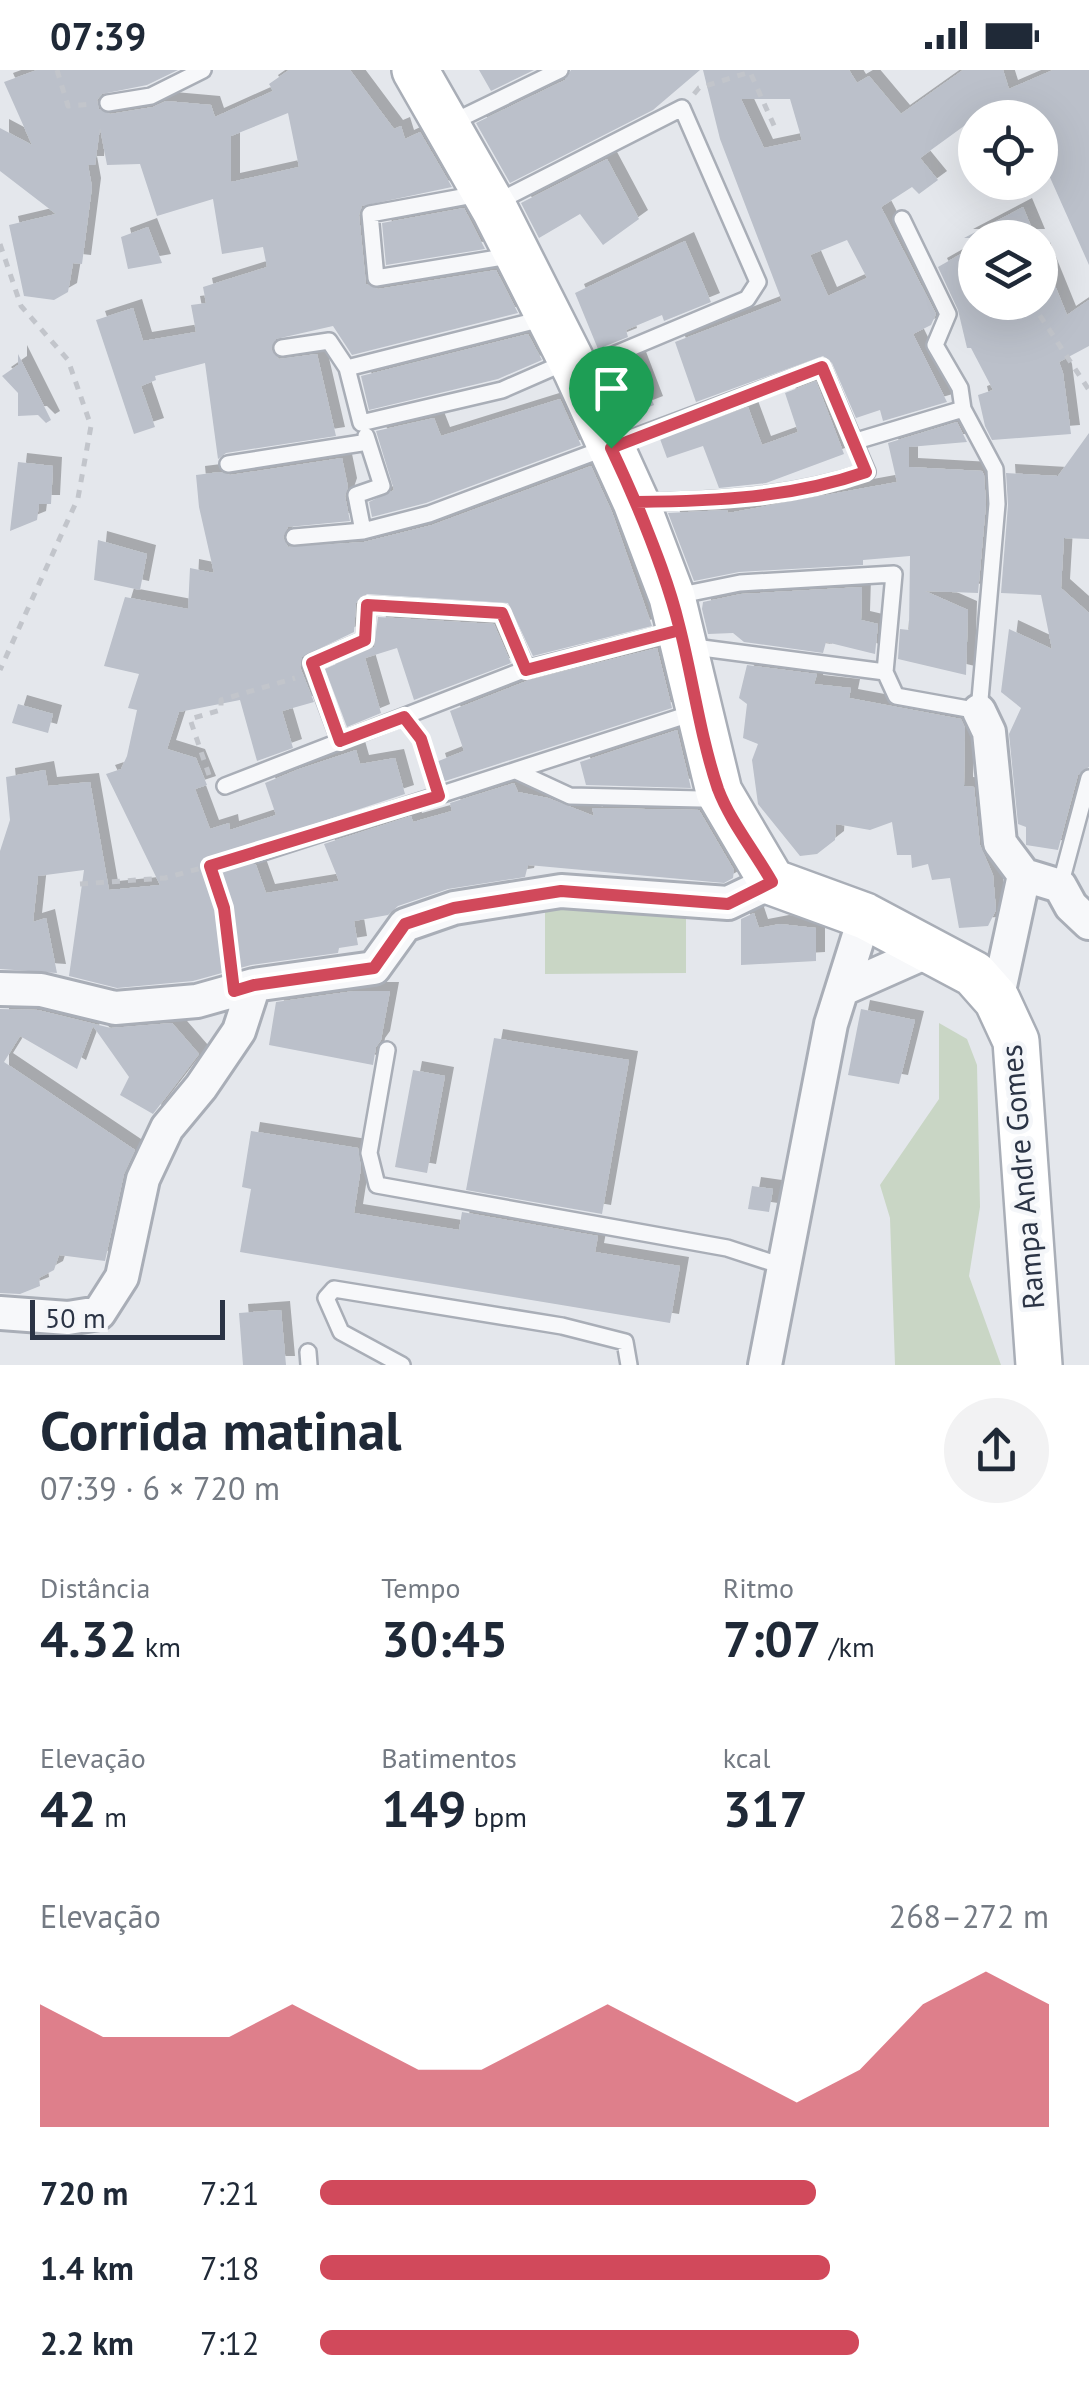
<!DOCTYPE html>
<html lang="pt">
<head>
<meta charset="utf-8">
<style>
	:root { --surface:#fff; --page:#f2f2f3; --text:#1f2937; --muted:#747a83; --accent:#d1495b }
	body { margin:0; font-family:"PT Sans",sans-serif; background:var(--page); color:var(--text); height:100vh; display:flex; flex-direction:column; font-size:38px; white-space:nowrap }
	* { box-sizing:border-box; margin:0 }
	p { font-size:32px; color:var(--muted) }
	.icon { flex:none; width:55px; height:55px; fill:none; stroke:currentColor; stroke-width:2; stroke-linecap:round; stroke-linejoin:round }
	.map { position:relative; height:1295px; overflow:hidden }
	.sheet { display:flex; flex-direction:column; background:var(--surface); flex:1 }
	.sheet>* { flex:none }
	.tools { position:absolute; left:958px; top:30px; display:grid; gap:20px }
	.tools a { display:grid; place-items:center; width:100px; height:100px; border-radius:50%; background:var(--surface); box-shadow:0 10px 40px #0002; font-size:50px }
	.scale { position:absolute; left:30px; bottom:25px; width:195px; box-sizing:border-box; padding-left:10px; border:5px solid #2b3445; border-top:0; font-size:28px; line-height:35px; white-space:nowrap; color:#2b3445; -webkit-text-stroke:8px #f4f6f9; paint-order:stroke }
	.pin { position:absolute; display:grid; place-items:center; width:85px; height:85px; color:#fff; margin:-102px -42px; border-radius:50% 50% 50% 0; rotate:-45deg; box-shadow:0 0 10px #0007 }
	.pin .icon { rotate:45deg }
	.round { display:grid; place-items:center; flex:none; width:105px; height:105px; border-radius:52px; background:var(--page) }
	.headline { display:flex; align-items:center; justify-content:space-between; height:170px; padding:0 40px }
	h1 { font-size:55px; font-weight:700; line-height:75px }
	.stats { display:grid; grid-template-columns:repeat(3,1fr); gap:15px; height:170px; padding:10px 40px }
	.stats div { display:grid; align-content:center }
	.stats b { font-size:50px; font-weight:700 }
	.stats small { font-size:28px; font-weight:400 }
	.stats p { font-size:28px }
	.chart { height:280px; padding:20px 40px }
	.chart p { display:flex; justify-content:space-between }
	.chart svg { width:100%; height:180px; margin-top:10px; fill:var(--accent); opacity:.7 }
	ul { padding:0 40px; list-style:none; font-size:32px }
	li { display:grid; grid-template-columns:160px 120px 1fr; align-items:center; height:75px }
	li i { height:25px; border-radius:12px; background:var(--accent) }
	.status { display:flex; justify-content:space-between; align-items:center; height:70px; padding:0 50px; background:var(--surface); direction:ltr }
	.status svg { height:28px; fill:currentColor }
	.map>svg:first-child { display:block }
	.green { fill:#c9d6c5 }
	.building { fill:#bbc0ca; fill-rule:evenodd; filter:url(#shadow) }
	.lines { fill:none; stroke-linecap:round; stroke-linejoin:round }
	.lane-casing { stroke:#a9aeb7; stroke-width:20 }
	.street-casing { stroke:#a9aeb7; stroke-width:38 }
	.secondary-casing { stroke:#a9aeb7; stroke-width:50 }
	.path { stroke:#c2c5cb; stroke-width:5; stroke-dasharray:8 8; stroke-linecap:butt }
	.lane { stroke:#f7f8fa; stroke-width:15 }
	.street { stroke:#f7f8fa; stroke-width:32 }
	.secondary { stroke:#fff; stroke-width:45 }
	.route-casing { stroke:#fff; stroke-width:20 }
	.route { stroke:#d1495b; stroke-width:12 }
	.labels { text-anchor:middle; stroke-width:9; stroke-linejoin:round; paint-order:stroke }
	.street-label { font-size:30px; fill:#2b3445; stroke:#f4f6f9 }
</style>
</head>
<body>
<div class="status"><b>07:39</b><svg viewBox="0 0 49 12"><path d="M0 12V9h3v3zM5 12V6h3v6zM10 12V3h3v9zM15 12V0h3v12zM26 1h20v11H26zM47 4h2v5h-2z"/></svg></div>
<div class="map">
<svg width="1089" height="1295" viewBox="0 0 1089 1295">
	<defs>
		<filter id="shadow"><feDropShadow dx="9" dy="-9" stdDeviation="0" flood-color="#0004"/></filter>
	</defs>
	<rect width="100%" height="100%" fill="#e4e7ec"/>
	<path class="green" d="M686,837v66l-141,1v-65z
		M939,953l28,16 10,26 3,142 -11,69 32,89h-106l-5,-147 -10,-33 59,-86z"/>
	<path class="building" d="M37,0h141l-31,15 -45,9 -5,6 2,9 11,5 43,-7 13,-6 45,4 4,12 58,-26 -4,-7 20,-14h61l44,59 7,-3 4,13 15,-7 32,55 -90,19 -3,9 7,69 12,5 118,-19 22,43 -166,42 -19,-29 -57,13 -5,10 8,10 38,-5 19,82 -110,17 -8,6 -13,-96 -50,13 1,4 -15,6 14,41 -21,7 -38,-114 37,-12 10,33 53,-9 -5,-27 15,-2 -3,-16 64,-20 -4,-20 -41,7 -9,-55 -56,17 -17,-52 -33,1 -7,-37 -5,37h-7l4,22 -10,77 -9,-1 -5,29 -14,8 -30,-4 -15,-71 47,-11 -56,-43v-43l32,17 -28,-63zM288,43l11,54 -68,15v-46z
		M479,0h55l-43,21z
		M571,0h129l-47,40 -143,73 -34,-60 89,-43z
		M703,0h146l8,13 12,-7 32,38 62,-44h40l6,19 44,-19h36v195l-49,-110v-37h-65l-55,40 18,22 -19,14 -7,-7 -31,20 55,107 -5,11 -18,9 34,68 -64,19 -3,-11 -24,8 -24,-55 -9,-7 -127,46 -21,-60 107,-41 -62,-162zM741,29h49l12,41 -38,8zM847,170l20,38 -39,18 -18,-41z
		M607,89l32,60 -36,26 -23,-31 -41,24 -18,-35z
		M1023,137l13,31h-72z
		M464,138l21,41 -99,16 -4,-42z
		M148,157l14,36 -34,6 -7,-32z
		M685,171l26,61 -47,19 -2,-6 -36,15 2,7 -30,12 -23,-56z
		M975,176v56h65l1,-51 26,64 22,-15v46l-30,16 4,11 8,61 -79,6 -7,-14 -7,-31 15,-5 -22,-42h-4l-9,-38 -20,-43z
		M528,264l14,26 -44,19 -129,31 -8,-34z
		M18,284l33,66 -5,3 -8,-8 -20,1v-23l-16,-17 16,-11z
		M636,288l18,47 -28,11 -21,-45z
		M816,311l28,73 -78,29 -47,5 -16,-42 -36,12 -7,-19 88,-32 14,38 36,-13 -13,-39z
		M560,329l21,46 -155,58 -54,14 -3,-15 25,-12 -18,-59 58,-13 7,18z
		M957,352l10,20 -58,5v20l73,4 2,4 2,29 -8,89 -53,-2 43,19 -2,65 -68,-16 2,-30 9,1 1,-74 -47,4v5l-124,7 -45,9 -26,-68 59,-3 1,3 169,-31 -9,-39z
		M1089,363v106l-25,-1 -3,50 28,25v154l-11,8 -20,75 -32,-5v-18l-8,-3 -9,-90 12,-26 -20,-16 8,-63 43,20 -11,-54 -40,-2 7,-88 -2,-32 52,3z
		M342,388l6,29 -3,9 5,25 -62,6 -5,10 5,10 76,-5 68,-17 159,-59 21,46 40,114 -119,30 -25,-53 -141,-9 -11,9 -2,29 -52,25 -2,10 14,35 -32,9 11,37 -36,13 -17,-61 -61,12 -12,37 29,9 11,27 -12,4 15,40 19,-6 1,7 46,-15 -11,-32 34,-14 57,-19 4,14 35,-6 10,36 -157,52 -1,12 9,7 10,28 73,-12 -15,-37 87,-28 2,6 39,-11 -2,-8 64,-20 4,9 30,6 46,18 -2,-8 107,2 35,60 -1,8 -9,5 -196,-18 -3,12 -77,12 -50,17 -10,9 -34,6 4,24 -19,3 -1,5 -87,12 -58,16 -76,7 -48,-12 15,-106 -46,6 -5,46 13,-4 11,55 -57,-4v-118l10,-31 -4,-43 39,-7 3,16 42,-4 19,108 51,-5 -54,-111 15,-5 6,-13 10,-46 -9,-2 11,-34 -35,-8 21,-69 63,12 2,-41 24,5 -15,-66 -3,-32 24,-3 10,3z
		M18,392l35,4 -2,38h-12l-2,16 -27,11z
		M98,470l49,14 -7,36 -46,-10z
		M862,517l-1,33 17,4 -3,30 -49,-12 -3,11 -79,-11 -11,-9 -25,1 -6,-25 1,-7 38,-8z
		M378,547l116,7 17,39 -97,37 -17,-52 -32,10 16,55 -34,14 -22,-58 49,-22z
		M657,578l15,60 -230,74 -6,-20 28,-11 -14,-40 79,-31z
		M747,595l70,9 -3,10 37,4 -2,10 112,21 4,9 -1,58 10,1 6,58 13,30 3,35 -8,16 -29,2 -9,-50 -18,2 -4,-16 -16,4 -1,-13h-14l-5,-33 -22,8 -34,-6 -1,16 -18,14 -17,2 -42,-52 -6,-44 6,-16 -15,-6 4,-34 -8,-6z
		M18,634l35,10 -5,19 -36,-10z
		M677,660l14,58 -105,-3 -6,-23z
		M754,843l5,15 21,-4 36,4v33l-75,4v-46z
		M354,921h36l-9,49 -5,7 -3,18 -104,-20 7,-43z
		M0,939l38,1 73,18 61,-5 27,31 -46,60 -33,-19 9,-18 -36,-51 -16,43 -57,-33 -16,26 131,88 -11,24 -19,87 -46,-6 -5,15 -15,8 1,8 -20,8 -20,-1z
		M861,939l54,11 -16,64 -51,-9z
		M494,968l135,22 -27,154 -136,-24z
		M413,1000l32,6 -18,97 -32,-6z
		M251,1061l107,17 3,20 -7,45 105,17 3,-18 136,24 -3,16 85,14 -10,57 -430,-71 11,-63 -9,-2z
		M752,1116l21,3 -4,23 -21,-3z
		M281,1240l5,55h-43l-4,-52z"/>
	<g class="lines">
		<g class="lane-casing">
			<path id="lane" d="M108,33l43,-7 52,-26
				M451,53l109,-53
				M510,186l-134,22 -6,-64 114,-21 23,4 175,-89 76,174 -11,17 -167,70
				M546,248l-199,50 14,55 141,-33 64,-28
				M282,278l47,-7 18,27
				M853,372l110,-33
				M228,394l140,-22
				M363,461l-7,-36 26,-9 -16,-50
				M294,467l69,-6 66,-17 393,-147 45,105c-75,25 -149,29 -227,30
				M676,526l64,-13 154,-9 -9,98
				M687,576l198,26 11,24 83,15 18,-207 -2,-35 -32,-60 -3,-21 -25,-43 13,-31 -46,-95
				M340,671l-29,-78 54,-23 2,-35 135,8 24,56
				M516,701l54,25 131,3 14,-5
				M225,716l301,-117 151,-38
				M257,784l439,-142
				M1060,816l29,-108
				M387,980l-18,103 8,32 350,63 58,19
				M308,1282l1,13
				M402,1295l-61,-33 -15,-34 8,-9 228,37 63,16 4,23"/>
		</g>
		<g class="street-casing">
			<path id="street" d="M979,641l10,21 11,111 24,32 36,11 11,20 18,17
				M0,919l41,1 74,18 82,-7 57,-16 120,-17 31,-43 49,-17 107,-17 167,12 44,-21
				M843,919l88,-39
				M997,930l27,-125
				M0,1243l68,5 31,-5 23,-36 21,-98 24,-51 34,-41 38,-56 15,-46
				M765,1295l66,-341 34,-108"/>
		</g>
		<g class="secondary-casing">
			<path id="secondary" d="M415,0l80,140 81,160 60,132 36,95 47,195 53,90 93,34 109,58 23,26 19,41 23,324"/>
		</g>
		<path class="path" d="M57,0l11,36 24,-2
			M694,24l5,-6 51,-16 26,58
			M0,174l21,62 47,54 23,66 -13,72 -78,172
			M1031,232l58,88
			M415,661l6,8 12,37
			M209,705l-19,-56 31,-9v-10l74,-22
			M80,814l85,-6 44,-12
			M230,891l-6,-53 -15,-42 30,-7"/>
		<use href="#lane" class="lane"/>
		<use href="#street" class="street"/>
		<use href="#secondary" class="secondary"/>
	</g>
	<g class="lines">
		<g class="route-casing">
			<path id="route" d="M611,378c28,59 53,119 69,182l-154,40 -24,-57 -135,-8 -2,35 -53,23 28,78 64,-24 17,22 18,57 -229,70 14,42 10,83 20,-6 120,-17 31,-44 49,-16 107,-17 167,13 44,-22c-17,-30 -42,-61 -54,-93 -18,-53 -25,-110 -39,-164 -10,-42 -27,-83 -43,-123 80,-1 155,-4 230,-30l-44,-105 -211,81"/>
		</g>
		<use href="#route" class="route"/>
	</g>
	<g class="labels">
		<g class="street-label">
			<text transform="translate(1023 1107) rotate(-95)" y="10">Rampa Andre Gomes</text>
		</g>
	</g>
</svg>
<div class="tools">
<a><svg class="icon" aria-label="locate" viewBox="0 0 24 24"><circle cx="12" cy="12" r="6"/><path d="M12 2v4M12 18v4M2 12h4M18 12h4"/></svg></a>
<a><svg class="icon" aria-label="layers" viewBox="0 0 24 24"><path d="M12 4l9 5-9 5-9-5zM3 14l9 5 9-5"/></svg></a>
</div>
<div class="scale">50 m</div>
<div class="pin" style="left:611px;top:378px;background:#1e9e55"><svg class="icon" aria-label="arrive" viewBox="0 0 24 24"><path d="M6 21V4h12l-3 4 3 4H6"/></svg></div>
</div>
<section class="sheet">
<div class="headline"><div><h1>Corrida matinal</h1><p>07:39 · 6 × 720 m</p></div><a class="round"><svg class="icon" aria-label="share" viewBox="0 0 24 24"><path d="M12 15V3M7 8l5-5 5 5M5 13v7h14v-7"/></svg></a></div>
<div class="stats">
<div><p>Distância</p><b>4.32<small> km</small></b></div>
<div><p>Tempo</p><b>30:45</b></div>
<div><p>Ritmo</p><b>7:07<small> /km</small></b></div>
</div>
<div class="stats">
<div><p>Elevação</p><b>42<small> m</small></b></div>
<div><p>Batimentos</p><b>149<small> bpm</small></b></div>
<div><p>kcal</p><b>317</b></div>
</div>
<div class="chart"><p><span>Elevação</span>268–272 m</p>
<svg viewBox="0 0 160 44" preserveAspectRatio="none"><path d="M0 44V14L10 22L20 22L30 22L40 14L50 22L60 30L70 30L80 22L90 14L100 22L110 30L120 38L130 30L140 14L150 6L160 14V44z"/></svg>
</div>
<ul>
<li><b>720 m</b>7:21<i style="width:68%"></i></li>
<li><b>1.4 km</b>7:18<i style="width:70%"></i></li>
<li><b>2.2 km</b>7:12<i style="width:74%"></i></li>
</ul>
</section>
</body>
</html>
